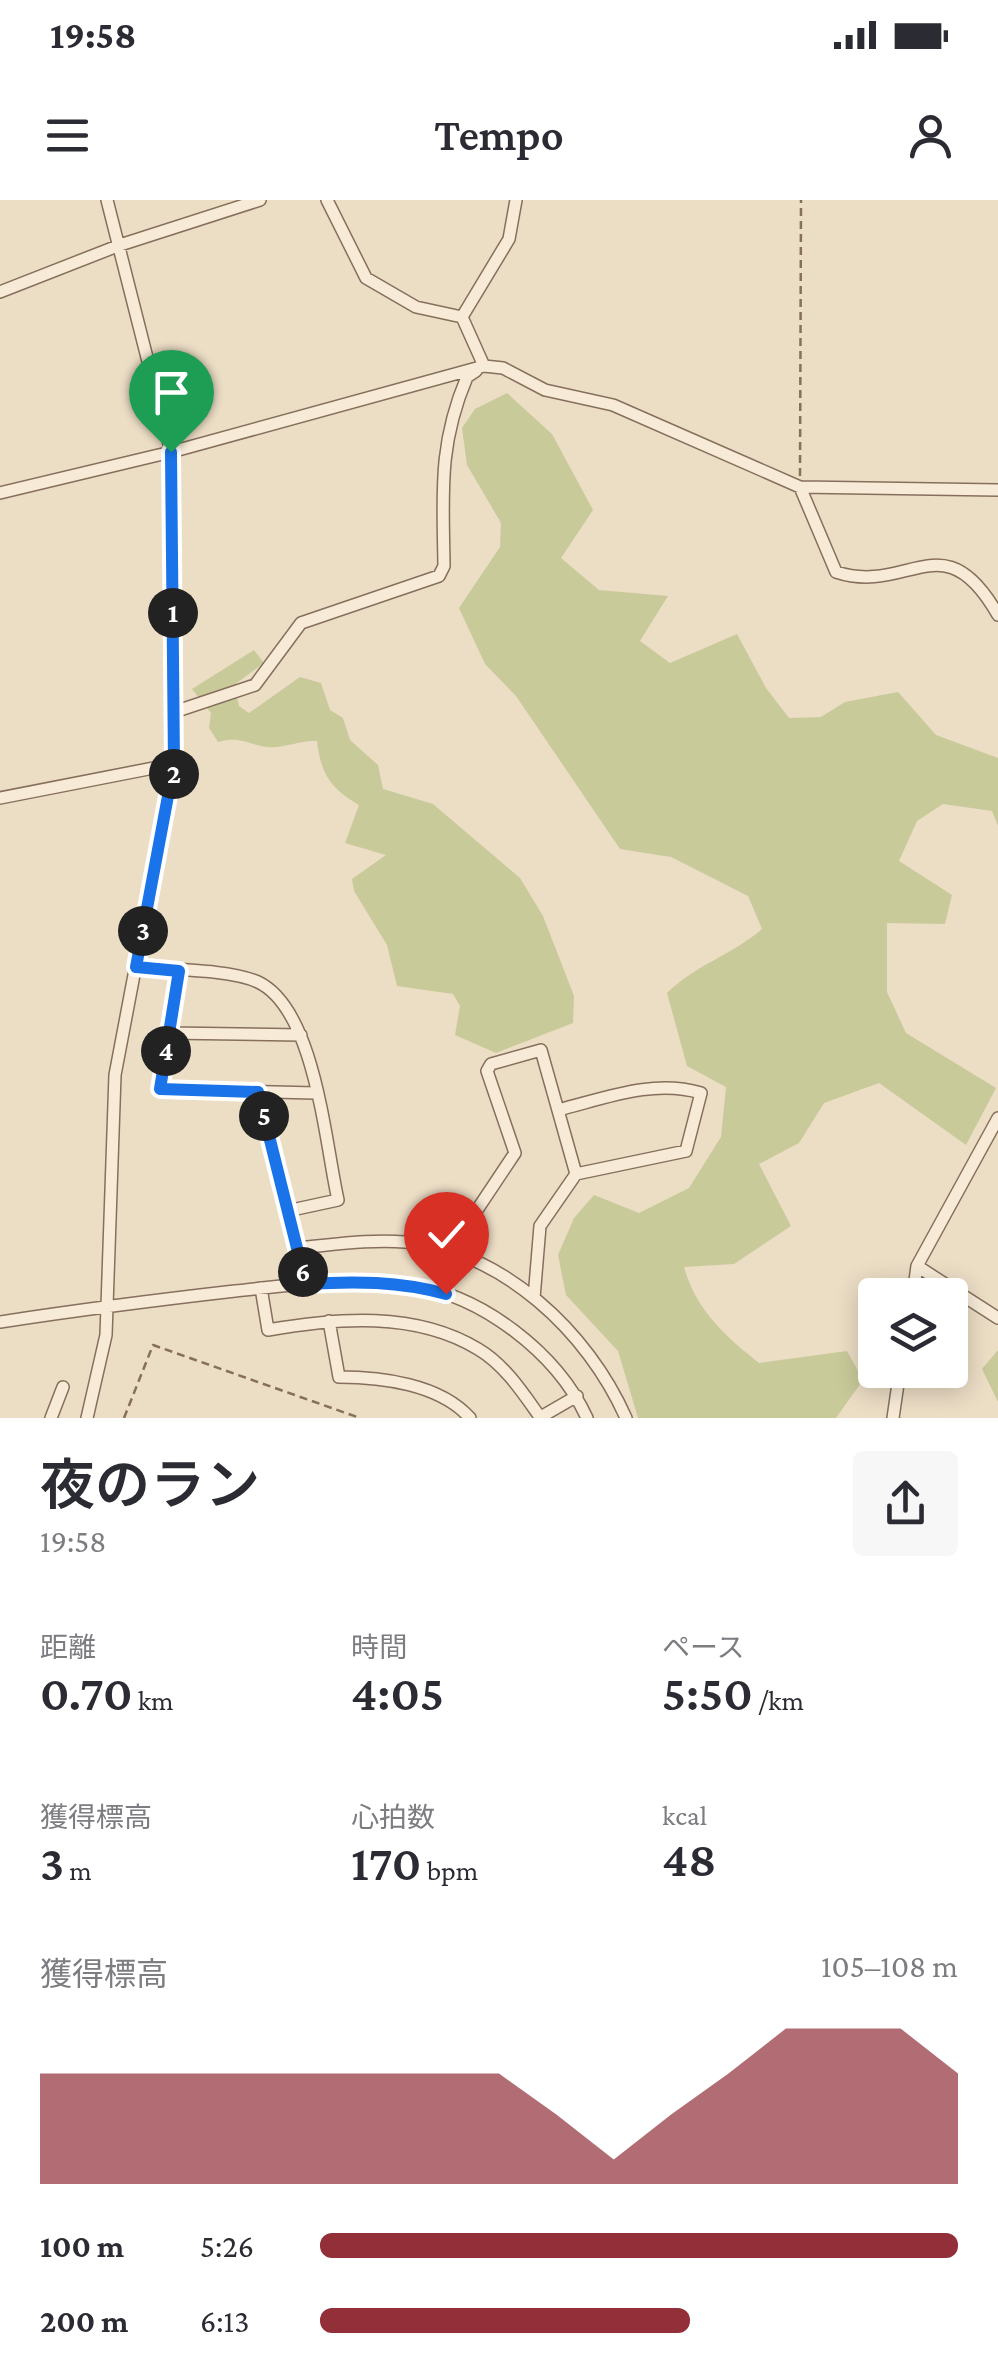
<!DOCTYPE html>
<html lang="ja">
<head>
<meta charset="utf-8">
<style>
	:root { --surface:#fff; --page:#f7f7f7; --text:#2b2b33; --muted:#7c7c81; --accent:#922f39 }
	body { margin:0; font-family:"Crimson Pro","Noto Sans JP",serif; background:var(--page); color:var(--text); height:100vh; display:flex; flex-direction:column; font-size:38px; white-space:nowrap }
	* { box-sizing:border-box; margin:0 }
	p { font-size:32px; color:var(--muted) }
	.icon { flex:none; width:55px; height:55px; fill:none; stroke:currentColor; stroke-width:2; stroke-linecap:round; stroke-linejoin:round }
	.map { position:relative; height:1218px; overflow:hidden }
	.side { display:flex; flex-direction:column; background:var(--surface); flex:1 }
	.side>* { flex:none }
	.fabs { position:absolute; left:858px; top:1078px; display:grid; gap:20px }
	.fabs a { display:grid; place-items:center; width:110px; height:110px; border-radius:10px; background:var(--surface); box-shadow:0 5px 25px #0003; font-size:50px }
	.pin { position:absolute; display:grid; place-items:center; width:85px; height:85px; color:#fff; margin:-102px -42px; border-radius:50% 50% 50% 0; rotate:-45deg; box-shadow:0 0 10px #0007 }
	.pin .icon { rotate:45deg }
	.km { position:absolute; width:50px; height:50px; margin:-25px; border-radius:50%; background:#222; color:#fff; font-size:28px; line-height:50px; text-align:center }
	.round { display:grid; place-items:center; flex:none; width:105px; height:105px; border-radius:10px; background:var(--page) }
	.summary { display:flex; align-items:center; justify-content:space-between; height:170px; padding:0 40px }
	h1 { font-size:55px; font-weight:600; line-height:75px }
	.stats { display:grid; grid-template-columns:repeat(3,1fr); gap:15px; height:170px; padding:10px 40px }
	.stats div { display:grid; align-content:center }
	.stats b { font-size:50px; font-weight:600 }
	.stats small { font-size:28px; font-weight:400 }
	.stats p { font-size:28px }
	.chart { height:280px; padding:20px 40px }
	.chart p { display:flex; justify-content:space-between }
	.chart svg { width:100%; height:180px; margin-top:10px; fill:var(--accent); opacity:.7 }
	ul { padding:0 40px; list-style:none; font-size:32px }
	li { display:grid; grid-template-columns:160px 120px 1fr; align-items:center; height:75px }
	li i { height:25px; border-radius:12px; background:var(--accent) }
	.status { display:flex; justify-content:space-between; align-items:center; height:70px; padding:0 50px; background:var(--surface); direction:ltr }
	.status svg { height:28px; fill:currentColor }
	header { display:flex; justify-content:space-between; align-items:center; height:130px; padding:0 40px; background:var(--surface); font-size:45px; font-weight:600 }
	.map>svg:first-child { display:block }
	.green { fill:#c9ca9a }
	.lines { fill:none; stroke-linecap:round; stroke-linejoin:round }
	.minor-casing { stroke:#866f5c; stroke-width:14 }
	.path { stroke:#866f5c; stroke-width:2.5; stroke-dasharray:8 5; stroke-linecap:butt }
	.minor { stroke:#f7ebd8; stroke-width:11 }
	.route-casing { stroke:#fff; stroke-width:20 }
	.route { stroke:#1a73e8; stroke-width:12 }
</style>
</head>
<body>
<div class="status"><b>19:58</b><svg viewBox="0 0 49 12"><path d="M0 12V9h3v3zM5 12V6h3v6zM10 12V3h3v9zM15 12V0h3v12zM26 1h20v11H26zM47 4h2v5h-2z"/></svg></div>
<header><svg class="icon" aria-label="menu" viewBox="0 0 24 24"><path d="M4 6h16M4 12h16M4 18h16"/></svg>Tempo<svg class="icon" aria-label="person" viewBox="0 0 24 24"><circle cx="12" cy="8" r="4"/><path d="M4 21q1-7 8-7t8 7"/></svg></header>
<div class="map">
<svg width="998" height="1218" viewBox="0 0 998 1218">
	<rect width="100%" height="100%" fill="#ecddc5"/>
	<path class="green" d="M507,193l45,41 41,76 -32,48 38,32 69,6 -28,45 30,22 67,-29 29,54 23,30 32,-1 24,-15 53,-10 38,43 62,23v68l-6,-15 -49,-7 -26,17 -18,40 53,34 -7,29 -58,-1v69l19,41 90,55 -30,57 -87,-62 -55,20 -25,40 -40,21 32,62 -57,38 -50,3c12,43 41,69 75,96l88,-12 16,29 -27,38h-198l-20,-67 -52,-56 -8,-40 16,-37 20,-23 45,18 50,-25 32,-51 5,-50 -39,-21 -20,-73c30,-29 65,-38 95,-64l-14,-33 -77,-39 -51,-8 -104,-153 -31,-32 -26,-56 41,-61 1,-24 -34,-58 -5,-37 13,-19z
		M254,450l10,13 -30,22 5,21 10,7 51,-36 21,6 9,27 13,8 7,22 28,25 5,24 50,15 87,74 23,38 31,80 -1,27 -77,30 -41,-18 5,-29 -7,-12 -56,-8 -10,-41 -33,-54 -2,-12 34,-24 -41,-12 14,-38c-29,-17 -38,-31 -42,-64 -17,-1 -35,8 -50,6 -21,-3 -27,-11 -49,-5l-9,-14 2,-15 -19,-24z
		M998,1150v52l-16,-33z"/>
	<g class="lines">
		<g class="minor-casing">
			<path id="minor" d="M327,0l39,78 50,29 46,10 22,49
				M0,92l120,-47 140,-45
				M462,117l47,-78 7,-39
				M800,287l36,85c73,24 107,-53 162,43
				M0,293l171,-41 313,-86 19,2 42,22 68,15 187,82 198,3
				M174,512l81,-27 46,-62 138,-47 5,-10c-1,-72 -6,-121 23,-189l9,-6
				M0,598l174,-34
				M136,767c34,3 93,2 122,15 57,27 67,160 80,218l-51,11
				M179,771l-19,118 155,4
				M169,833l132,2
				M258,893l48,191
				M558,910c48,-12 95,-31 143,-17l-15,58 -110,23
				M297,1048c35,-3 73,-9 108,-6 98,9 183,90 221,176
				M449,1052l66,-99 -28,-82 4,-7 50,-14 35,124 -36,52 -6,72
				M917,1066l81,52
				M261,1088l7,42c69,-12 147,-19 210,19 27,16 45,44 62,68
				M913,1095l4,-29 81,-148
				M329,1121l10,56c42,0 101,7 131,41
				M0,1122c78,-12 156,-22 235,-31 57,-6 117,-15 175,-6 72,10 147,68 177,133
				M51,1218l12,-31
				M87,1218l19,-83 9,-260 59,-311 -3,-312 -64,-252
				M539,1218l38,-22
				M893,1218l7,-48"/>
		</g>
		<path class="path" d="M800,276l1,-276
			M124,1218l29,-73 207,73"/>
		<use href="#minor" class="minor"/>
	</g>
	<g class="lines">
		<g class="route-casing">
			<path id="route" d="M171,252l3,312 -38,203 43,4 -19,118 98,3 48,192c48,-3 93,-3 140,10"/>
		</g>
		<use href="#route" class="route"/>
	</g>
</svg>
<div class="fabs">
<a><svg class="icon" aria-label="layers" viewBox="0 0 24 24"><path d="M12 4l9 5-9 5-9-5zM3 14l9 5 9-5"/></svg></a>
</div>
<div class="pin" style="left:171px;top:252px;background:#1e9e55"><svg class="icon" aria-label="arrive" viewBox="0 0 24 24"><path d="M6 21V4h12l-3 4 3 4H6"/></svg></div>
<div class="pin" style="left:446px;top:1094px;background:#d93025"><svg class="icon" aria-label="check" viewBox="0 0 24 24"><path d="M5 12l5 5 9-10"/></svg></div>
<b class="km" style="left:173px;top:413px">1</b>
<b class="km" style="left:174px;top:574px">2</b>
<b class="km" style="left:143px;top:731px">3</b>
<b class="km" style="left:166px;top:851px">4</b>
<b class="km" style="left:264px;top:916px">5</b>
<b class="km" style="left:303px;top:1072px">6</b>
</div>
<section class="side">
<div class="summary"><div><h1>夜のラン</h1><p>19:58</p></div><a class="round"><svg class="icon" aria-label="share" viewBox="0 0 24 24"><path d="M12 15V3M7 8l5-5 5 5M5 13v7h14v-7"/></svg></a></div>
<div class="stats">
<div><p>距離</p><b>0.70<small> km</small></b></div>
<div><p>時間</p><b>4:05</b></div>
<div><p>ペース</p><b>5:50<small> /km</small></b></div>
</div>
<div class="stats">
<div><p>獲得標高</p><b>3<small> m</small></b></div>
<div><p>心拍数</p><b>170<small> bpm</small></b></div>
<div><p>kcal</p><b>48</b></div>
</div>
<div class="chart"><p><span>獲得標高</span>105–108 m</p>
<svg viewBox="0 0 160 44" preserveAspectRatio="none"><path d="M0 44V17L10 17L20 17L30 17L40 17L50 17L60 17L70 17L80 17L90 27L100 38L110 27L120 17L130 6L140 6L150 6L160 17V44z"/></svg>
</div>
<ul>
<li><b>100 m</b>5:26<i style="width:100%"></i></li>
<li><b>200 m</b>6:13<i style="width:58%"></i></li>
</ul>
</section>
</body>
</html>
